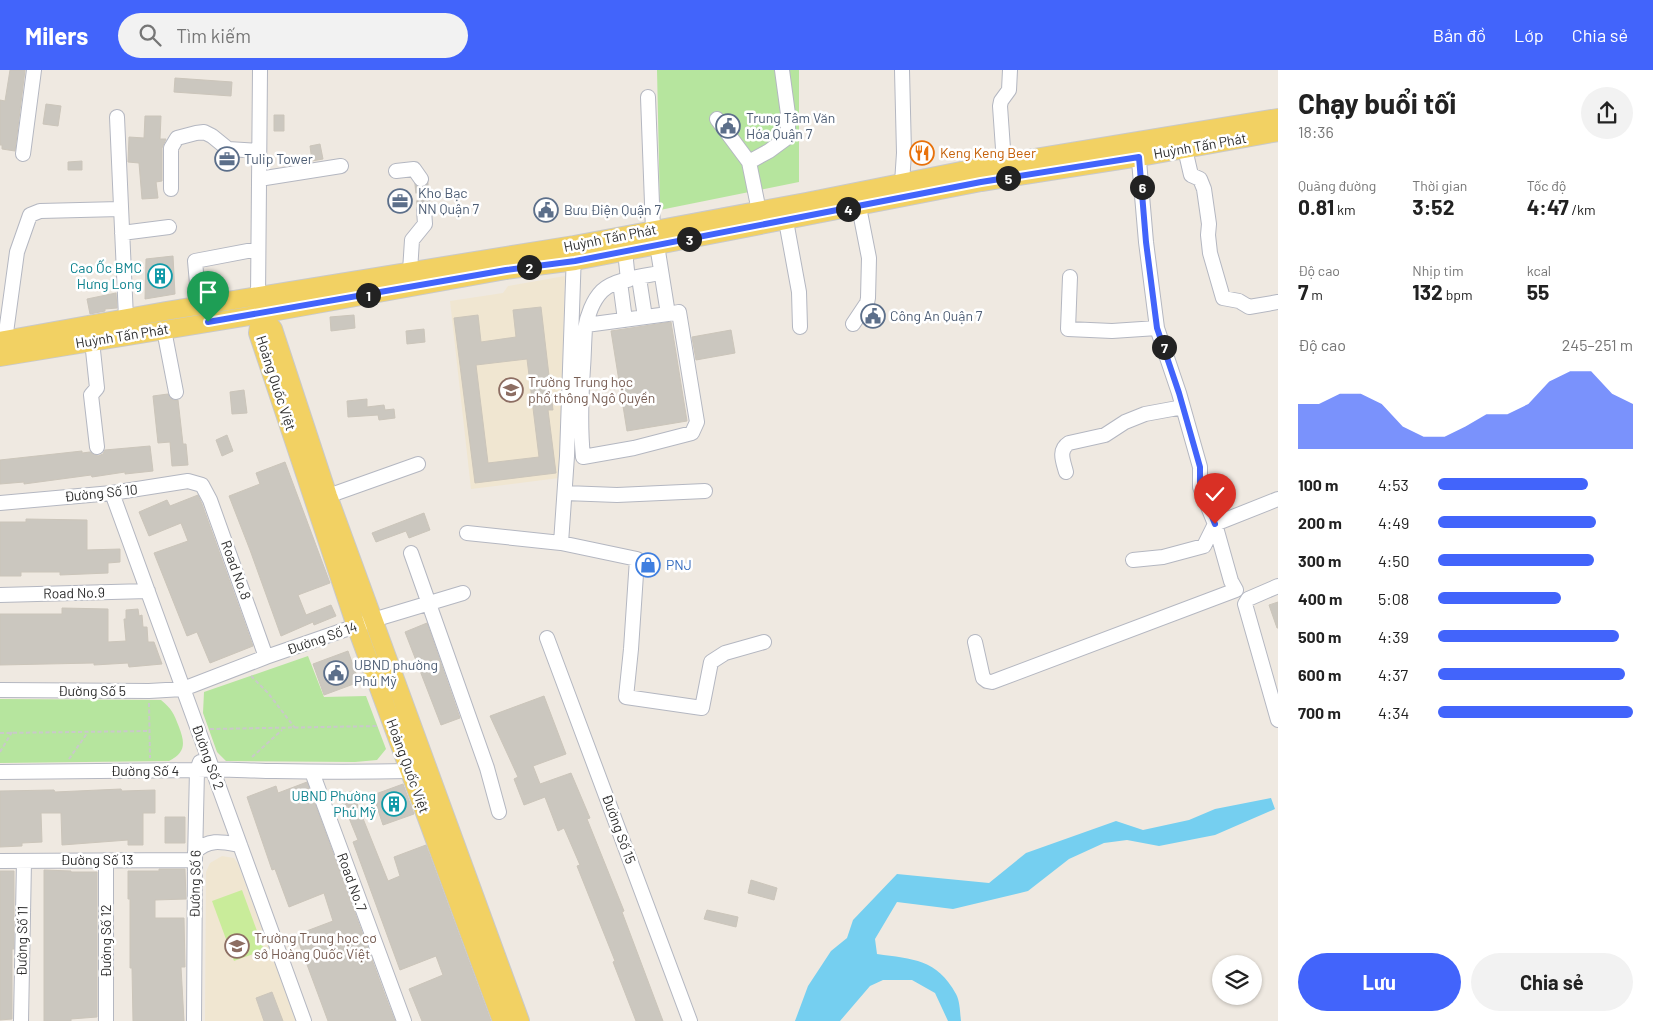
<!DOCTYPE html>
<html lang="vi">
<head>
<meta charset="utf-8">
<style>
	:root { --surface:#fff; --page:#f2f2f2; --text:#222; --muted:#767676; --accent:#4264fb }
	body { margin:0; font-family:Barlow,sans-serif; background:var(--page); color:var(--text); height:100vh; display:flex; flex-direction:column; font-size:19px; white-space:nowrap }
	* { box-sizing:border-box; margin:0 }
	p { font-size:16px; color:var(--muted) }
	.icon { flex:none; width:28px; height:28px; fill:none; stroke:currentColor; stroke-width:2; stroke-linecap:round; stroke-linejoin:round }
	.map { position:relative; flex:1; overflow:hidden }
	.sheet { display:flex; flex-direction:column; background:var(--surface); width:375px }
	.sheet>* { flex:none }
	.fabs { position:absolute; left:1212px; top:885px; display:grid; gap:10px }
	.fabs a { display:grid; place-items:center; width:50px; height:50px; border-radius:50%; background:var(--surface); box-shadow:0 1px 4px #0004; font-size:25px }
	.pin { position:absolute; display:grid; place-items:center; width:42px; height:42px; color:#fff; margin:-51px -21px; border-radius:50% 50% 50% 0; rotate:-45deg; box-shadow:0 0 5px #0007 }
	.pin .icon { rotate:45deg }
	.km { position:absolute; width:25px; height:25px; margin:-12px; border-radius:50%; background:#222; color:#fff; font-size:14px; line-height:25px; text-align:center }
	.round { display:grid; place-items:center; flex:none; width:52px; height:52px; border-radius:26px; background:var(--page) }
	.head { display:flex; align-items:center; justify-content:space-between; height:85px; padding:0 20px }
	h1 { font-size:28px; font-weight:700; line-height:38px }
	.metrics { display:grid; grid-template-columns:repeat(3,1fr); gap:8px; height:85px; padding:5px 20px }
	.metrics div { display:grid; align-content:center }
	.metrics b { font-size:21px; font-weight:700 }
	.metrics small { font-size:14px; font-weight:400 }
	.metrics p { font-size:14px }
	.chart { height:140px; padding:10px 20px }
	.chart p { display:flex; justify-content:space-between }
	.chart svg { width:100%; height:90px; margin-top:5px; fill:var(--accent); opacity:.7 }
	.button { display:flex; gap:10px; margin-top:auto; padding:10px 20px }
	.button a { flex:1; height:58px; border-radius:30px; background:var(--accent); color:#fff; font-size:20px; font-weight:700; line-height:58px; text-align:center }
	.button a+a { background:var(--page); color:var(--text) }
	ul { padding:0 20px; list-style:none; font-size:16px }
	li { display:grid; grid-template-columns:80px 60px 1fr; align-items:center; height:38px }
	li i { height:12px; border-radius:6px; background:var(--accent) }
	header { display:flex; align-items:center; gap:30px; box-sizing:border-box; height:70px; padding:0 25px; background:var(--accent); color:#fff }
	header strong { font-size:24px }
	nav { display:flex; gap:28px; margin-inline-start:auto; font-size:18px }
	.search { width:350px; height:45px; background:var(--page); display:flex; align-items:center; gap:12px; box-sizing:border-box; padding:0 18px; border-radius:28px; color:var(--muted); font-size:19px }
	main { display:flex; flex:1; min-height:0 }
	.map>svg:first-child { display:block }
	.education { fill:#f0e6d1 }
	.green { fill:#b6e59e }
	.pitch { fill:#c9ec9a }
	.water { fill:#75cff0 }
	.building { fill:#cbc7bf; stroke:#cbc5ba; fill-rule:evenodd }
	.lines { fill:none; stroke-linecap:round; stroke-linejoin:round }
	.minor-tunnel { stroke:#c8c4bd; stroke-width:14; stroke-dasharray:14 7; stroke-linecap:butt }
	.minor-casing { stroke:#b4b7c1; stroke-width:16 }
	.major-casing { stroke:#c9c9c9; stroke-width:20 }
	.path { stroke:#c9c9c9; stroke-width:2; stroke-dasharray:4 2.5; stroke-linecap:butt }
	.minor { stroke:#fff; stroke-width:14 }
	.major { stroke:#f2d163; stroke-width:18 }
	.route-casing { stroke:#fff; stroke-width:10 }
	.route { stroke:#4264fb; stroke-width:6 }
	.labels { text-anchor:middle; stroke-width:5; stroke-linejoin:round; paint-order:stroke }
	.service-label { font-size:14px; fill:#4e5e75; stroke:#fff; text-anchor:start }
	.street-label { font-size:14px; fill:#2e2e2e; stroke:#fff }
	.food-label { font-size:14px; fill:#c56008; stroke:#fff; text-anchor:start }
	.culture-label { font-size:14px; fill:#0d838f; stroke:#fff; text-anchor:end }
	.education-label { font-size:14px; fill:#785e54; stroke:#fff; text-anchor:start }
	.shop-label { font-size:14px; fill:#366cbe; stroke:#fff; text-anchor:start }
</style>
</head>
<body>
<header>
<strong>Milers</strong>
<div class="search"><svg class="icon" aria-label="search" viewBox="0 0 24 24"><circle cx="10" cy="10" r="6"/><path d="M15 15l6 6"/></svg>Tìm kiếm</div>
<nav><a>Bản đồ</a><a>Lớp</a><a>Chia sẻ</a></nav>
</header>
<main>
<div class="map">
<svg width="1278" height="951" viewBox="0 0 1278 951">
	<rect width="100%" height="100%" fill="#efe9e1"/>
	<path class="education" d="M565,206l-6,202 -88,11 -21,-188 53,-8 5,-7z
		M222,786l12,2 4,6 58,157h-91l1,-149 4,-9z"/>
	<path class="green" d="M657,0h142v112l-139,28z
		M308,586l16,41 42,-1 20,53 -9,11 -22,2 -129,-1 -9,-9 -14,-39 1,-21z
		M0,629l161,1c11,9 13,14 18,27 6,16 7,25 -10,34l-169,2z"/>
	<path class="pitch" d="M242,820l22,60 -30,11 -22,-60z"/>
	<path class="water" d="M1271,728l4,11 -60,26 -56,11 -32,-6 -23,3 -35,16 -41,32 -75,18 -56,-7 -22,37 2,15c36,5 60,5 79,40 4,7 4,19 5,27h-13l-13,-28 -23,-13h-29l-13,6 -30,35h-45l13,-35 23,-35 16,-13 6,-18 44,-46 92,9 37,-30 90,-32 27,9 46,-10 26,-11z"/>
	<path class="building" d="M10,0h15l-10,81 -13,-2v-4h-2v-45l5,1z
		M175,8l57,4 -1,14 -57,-4z
		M46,34l15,2 -3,20 -15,-2z
		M274,45h10v16h-10z
		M145,46h16l-1,23h6l-4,9v33l-6,1 2,16 -16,1 -3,-36 -11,-1 1,-25 15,1z
		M320,74l3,15 -11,2 -2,-15z
		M82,91v9h-14v-8z
		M173,186l2,38 -30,5 1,-40z
		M116,223l1,15 -12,1v2l-15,3 -3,-15z
		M541,237l12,103h-5l8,63 -81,10 -21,-165 24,-3 3,27 35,-5 -3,-27zM527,289l12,98 -51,6 -12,-98z
		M354,245l1,13 -24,3 -1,-14z
		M671,252l16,99 -60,10 -16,-100z
		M424,259l1,13 -18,2 -1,-13z
		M731,260l4,23 -39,7 -4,-23z
		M244,320l3,23 -15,1 -2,-22z
		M168,324l5,6h5l5,44h3l2,21 -16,1 -2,-24 -12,1 -5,-47z
		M367,329v8l17,-2 1,5 9,-1 1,9 -16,2 -1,-5 -30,2 -1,-16z
		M227,365l6,16 -11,5 -6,-16z
		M150,376l3,25 -28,3v-2l-33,5 -1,-2 -67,9v-2l-24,2v-24l82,-9v2l8,-1 8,4 5,-2 2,-4z
		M285,392l45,121 -32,12 8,20 25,-10 5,11 -22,9 -1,-3 -32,14 -31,-86 -21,-54 31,-12 -4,-11z
		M198,425l4,9 51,142 -43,17 -13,-31 -10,4 -33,-83 34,-12 -7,-18 -32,13 -10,-24 28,-12 3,6z
		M424,443l6,17 -21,8 -3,-7 -30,11 -4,-9z
		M26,449l61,1v30l33,-1v13l-12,1v10l-48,2v-3h-39v4h-21v-54h26z
		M1278,532v26h-1l-8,-23z
		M62,538l46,1v33l18,-1 -2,-22h2v-9l12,-1 1,7 3,-1 1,12h4l1,15h6l8,22 -33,3 -1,-4 -34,2v-2l-94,2v-51h62z
		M427,553l33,95 -19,7 -36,-93z
		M348,581l11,31 -35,13 -11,-31z
		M544,626l22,58 -33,12 7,18 31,-11 19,45 -3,1 37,92 -2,1 41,109h-27l-23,-59 2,-1 -38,-95 3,-1 -16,-37 -6,3 -13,-34 -21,8 -10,-26 4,-2 -28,-61z
		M307,712l78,213 10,26h-67l-32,-86 37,-14 -9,-28 -35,14 -14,-38 -3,1 -25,-73 29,-11 2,7z
		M403,714l11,30 -31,11 -10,-30z
		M121,719l1,2 33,-1v23h-12v32h-15v-5l-66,5 -1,-32h-20l1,29 -20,1v3l-22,1v-56l54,-1 1,2z
		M352,721l36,90 12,-5 -6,-19 32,-12 65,176h-69l-13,-32 34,-14 -7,-19 -36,14 -47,-128 5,-2 -18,-44z
		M165,747h20v26h-20z
		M159,799h26l1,30 -31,1v18h29l1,49h-4l3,54h-51l-1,-53h-2v-69h-2v-28h31z
		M44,800l27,1v1h26v145l-26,2v2h-27z
		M0,801h14v78h-2v70l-12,1z
		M751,810l26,8 -3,12 -26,-7z
		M707,840l31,7 -2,10 -32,-8z
		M272,922l11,29h-19l-8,-23z"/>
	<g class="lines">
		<path class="minor-tunnel" d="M421,109l3,31"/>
		<g class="minor-casing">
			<path id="minor" d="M902,0l2,83 -2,30
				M648,27l5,133
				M117,47l9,201
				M717,49l32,43 10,49
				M1185,79l6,26 9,4 4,10 5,35 -1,11 2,18 13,45 16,3 10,6 29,-5
				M23,84l11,-84
				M749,92l20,-11 19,-14v-23l-6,-44
				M1004,93l-4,-57 1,-5 8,-11 1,-20
				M396,101l18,-2 7,10
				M259,109l82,-13
				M171,119v-41l6,-10 19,-5 8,-1 8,4 16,13 31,2
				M786,151l13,71 1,35
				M122,163l47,-6
				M657,175l11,69 11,-2 18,110 -5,11 -58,15 -51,9c-3,-30 -2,-59 0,-89 1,-13 1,-26 2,-39 2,-13 8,-29 17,-38 12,-12 42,-15 58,-18
				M625,181l3,29
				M410,201l2,-31 13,-16 -1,-14
				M1070,207l-2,52 44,2 45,-3
				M639,208l6,39
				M620,212l5,38
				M258,227l2,-227
				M199,236l-4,-45 63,-12
				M853,254l14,-21 1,-5 1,-40 -10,-51
				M586,255l82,-11
				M164,260l12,62
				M5,270l12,-88 13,-37 10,-4 80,-2
				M92,271l5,47 -6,7 6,52
				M1066,402c-3,-11 -8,-22 3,-29l36,-8 20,-13 20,-8 38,-7
				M112,423l192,528
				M565,423l52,2 88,-4
				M328,426l90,-32
				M0,433l112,-10 76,-12 14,4 8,15 56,157
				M467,463l94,10 76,16 -6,90 -5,48 76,11 9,-46 14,-9 39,-11
				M561,473l6,-87 7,-204
				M411,483l76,215 12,44
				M1133,490l30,-3 41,-11 11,-22 63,-25
				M1278,516l-30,13 -3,5 33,116
				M0,525l148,-4
				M547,568l143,383
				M975,572l8,36 4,3 5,1 244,-92 -5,-9 -16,-57 -15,-37v-20l-21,-74 -22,-65 -11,-86 -8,-93
				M0,620l149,1 34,-2 83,-32 107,-37 90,-27
				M0,702l197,-2c26,-2 52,1 78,1 45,1 90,1 136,0
				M312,702l92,249
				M195,782c14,-14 28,-10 45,-7
				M106,790v161
				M0,791l195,-1
				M21,951l3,-160
				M194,951l1,-161 2,-90 3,-8"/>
		</g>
		<g class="major-casing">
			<path id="major" d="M259,234l2,10 -3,19 98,293 146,395
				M261,244l12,15 55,167 192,525
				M0,271l166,-30 408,-66 232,-43 175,-35 297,-49
				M0,287l261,-43 245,-44 69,-9 406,-79 158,-25 139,-25"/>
		</g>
		<path class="path" d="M251,606l17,17 27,35
			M149,633l1,55
			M210,659l168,-3
			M0,663l149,-2
			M0,682l12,-20
			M252,687l30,-27
			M69,689l19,-27"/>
		<use href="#minor" class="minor"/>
		<use href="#major" class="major"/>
	</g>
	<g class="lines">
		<g class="route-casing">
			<path id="route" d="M208,252l298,-52 69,-9 406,-79 158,-25 7,85 11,86 22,65 21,74v20l15,37"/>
		</g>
		<use href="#route" class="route"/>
	</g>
	<defs>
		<g id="civic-ring" transform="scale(1.25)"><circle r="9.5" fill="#fff" stroke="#5c6f8a" stroke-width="1.5"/><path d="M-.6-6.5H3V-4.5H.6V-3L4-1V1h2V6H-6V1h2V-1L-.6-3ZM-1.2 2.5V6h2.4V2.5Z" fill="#5c6f8a"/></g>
		<g id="restaurant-ring" transform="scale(1.25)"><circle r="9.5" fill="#fff" stroke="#e8710a" stroke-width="1.5"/><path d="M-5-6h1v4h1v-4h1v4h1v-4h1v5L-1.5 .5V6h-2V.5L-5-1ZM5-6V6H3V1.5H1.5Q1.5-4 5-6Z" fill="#e8710a"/></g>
		<g id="office-ring" transform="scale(1.25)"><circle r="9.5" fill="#fff" stroke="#5c6f8a" stroke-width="1.5"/><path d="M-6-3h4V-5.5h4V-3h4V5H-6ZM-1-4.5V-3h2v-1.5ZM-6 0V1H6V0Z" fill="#5c6f8a"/></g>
		<g id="building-ring" transform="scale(1.25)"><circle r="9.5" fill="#fff" stroke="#0f9aa8" stroke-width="1.5"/><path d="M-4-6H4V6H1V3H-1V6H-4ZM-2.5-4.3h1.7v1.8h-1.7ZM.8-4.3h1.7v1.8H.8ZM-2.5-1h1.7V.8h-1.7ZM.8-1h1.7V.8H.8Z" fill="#0f9aa8"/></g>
		<g id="school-ring" transform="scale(1.25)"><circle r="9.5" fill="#fff" stroke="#8d6e63" stroke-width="1.5"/><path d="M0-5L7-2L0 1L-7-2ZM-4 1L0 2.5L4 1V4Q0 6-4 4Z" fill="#8d6e63"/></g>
		<g id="shop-ring" transform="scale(1.25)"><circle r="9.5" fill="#fff" stroke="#3f7fe0" stroke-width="1.5"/><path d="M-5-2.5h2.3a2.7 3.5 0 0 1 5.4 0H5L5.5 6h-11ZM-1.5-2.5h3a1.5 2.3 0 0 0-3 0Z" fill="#3f7fe0"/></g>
	</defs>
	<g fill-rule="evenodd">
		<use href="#civic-ring" x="728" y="56"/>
		<use href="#restaurant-ring" x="922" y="83"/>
		<use href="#office-ring" x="227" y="89"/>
		<use href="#office-ring" x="400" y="131"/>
		<use href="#civic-ring" x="546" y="140"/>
		<use href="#building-ring" x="160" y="206"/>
		<use href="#civic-ring" x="873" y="246"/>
		<use href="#school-ring" x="511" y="320"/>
		<use href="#shop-ring" x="648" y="495"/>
		<use href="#civic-ring" x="336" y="603"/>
		<use href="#building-ring" x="394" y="734"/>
		<use href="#school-ring" x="237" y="876"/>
	</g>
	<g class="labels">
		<g class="service-label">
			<text x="746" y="53">Trung Tâm Văn<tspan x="746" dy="16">Hóa Quận 7</tspan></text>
			<text x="244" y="94">Tulip Tower</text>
			<text x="418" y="128">Kho Bạc<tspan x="418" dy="16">NN Quận 7</tspan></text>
			<text x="564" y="145">Bưu Điện Quận 7</text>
			<text x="890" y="251">Công An Quận 7</text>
			<text x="354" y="600">UBND phường<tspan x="354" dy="16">Phú Mỹ</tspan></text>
		</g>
		<g class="street-label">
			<text transform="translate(1200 76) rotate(-10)" y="5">Huỳnh Tấn Phát</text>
			<text transform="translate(610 168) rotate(-11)" y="5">Huỳnh Tấn Phát</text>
			<text transform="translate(122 266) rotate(-9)" y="5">Huỳnh Tấn Phát</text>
			<text transform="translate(276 313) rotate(72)" y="5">Hoàng Quốc Việt</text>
			<text transform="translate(101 423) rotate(-6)" y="5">Đường Số 10</text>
			<text transform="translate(236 500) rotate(70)" y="5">Road No.8</text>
			<text transform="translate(74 523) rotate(-1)" y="5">Road No.9</text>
			<text transform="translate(322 568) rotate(-19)" y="5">Đường Số 14</text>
			<text x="92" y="626">Đường Số 5</text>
			<text transform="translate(208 687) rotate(70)" y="5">Đường Số 2</text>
			<text transform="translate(408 696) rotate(70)" y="5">Hoàng Quốc Việt</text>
			<text x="145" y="706">Đường Số 4</text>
			<text transform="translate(619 759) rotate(70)" y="5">Đường Số 15</text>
			<text x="97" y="795">Đường Số 13</text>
			<text transform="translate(352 812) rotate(70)" y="5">Road No.7</text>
			<text transform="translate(195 814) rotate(-89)" y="5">Đường Số 6</text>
			<text transform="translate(22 871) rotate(-89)" y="5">Đường Số 11</text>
			<text transform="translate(106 871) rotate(-90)" y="5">Đường Số 12</text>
		</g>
		<g class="food-label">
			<text x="940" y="88">Keng Keng Beer</text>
		</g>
		<g class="culture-label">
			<text x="142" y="203">Cao Ốc BMC<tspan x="142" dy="16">Hưng Long</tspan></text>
			<text x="376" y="731">UBND Phường<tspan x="376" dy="16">Phú Mỹ</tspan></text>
		</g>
		<g class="education-label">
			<text x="528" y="317">Trường Trung học<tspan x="528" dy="16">phổ thông Ngô Quyền</tspan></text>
			<text x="254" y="873">Trường Trung học cơ<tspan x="254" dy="16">sở Hoàng Quốc Việt</tspan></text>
		</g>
		<g class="shop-label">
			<text x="666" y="500">PNJ</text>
		</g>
	</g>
</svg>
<div class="fabs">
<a><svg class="icon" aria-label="layers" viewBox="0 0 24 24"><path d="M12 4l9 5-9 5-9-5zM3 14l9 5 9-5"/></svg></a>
</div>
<div class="pin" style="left:208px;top:252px;background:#1e9e55"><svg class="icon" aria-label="arrive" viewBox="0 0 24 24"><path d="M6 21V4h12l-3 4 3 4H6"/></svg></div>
<div class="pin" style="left:1215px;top:454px;background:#d93025"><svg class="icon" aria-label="check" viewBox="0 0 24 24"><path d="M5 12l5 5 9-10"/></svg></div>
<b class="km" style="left:368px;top:225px">1</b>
<b class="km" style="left:529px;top:197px">2</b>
<b class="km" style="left:689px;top:169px">3</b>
<b class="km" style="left:848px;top:139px">4</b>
<b class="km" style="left:1008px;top:108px">5</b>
<b class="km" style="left:1142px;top:117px">6</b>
<b class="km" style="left:1164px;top:277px">7</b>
</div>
<section class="sheet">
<div class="head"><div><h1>Chạy buổi tối</h1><p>18:36</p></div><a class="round"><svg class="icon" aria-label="share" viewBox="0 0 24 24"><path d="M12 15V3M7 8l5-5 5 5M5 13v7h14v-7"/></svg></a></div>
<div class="metrics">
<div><p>Quãng đường</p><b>0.81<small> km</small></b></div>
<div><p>Thời gian</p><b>3:52</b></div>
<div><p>Tốc độ</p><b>4:47<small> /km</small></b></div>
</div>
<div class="metrics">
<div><p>Độ cao</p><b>7<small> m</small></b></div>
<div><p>Nhịp tim</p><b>132<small> bpm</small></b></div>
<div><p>kcal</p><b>55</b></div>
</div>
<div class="chart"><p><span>Độ cao</span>245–251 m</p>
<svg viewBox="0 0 160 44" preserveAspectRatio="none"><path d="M0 44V22L10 22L20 17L30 17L40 22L50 33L60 38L70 38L80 33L90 27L100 27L110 22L120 11L130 6L140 6L150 17L160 22V44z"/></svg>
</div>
<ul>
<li><b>100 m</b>4:53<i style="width:77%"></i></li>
<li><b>200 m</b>4:49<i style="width:81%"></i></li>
<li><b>300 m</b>4:50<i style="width:80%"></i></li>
<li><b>400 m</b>5:08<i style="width:63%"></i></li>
<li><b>500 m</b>4:39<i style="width:93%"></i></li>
<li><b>600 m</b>4:37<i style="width:96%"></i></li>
<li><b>700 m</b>4:34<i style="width:100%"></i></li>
</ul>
<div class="button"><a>Lưu</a><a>Chia sẻ</a></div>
</section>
</main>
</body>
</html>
